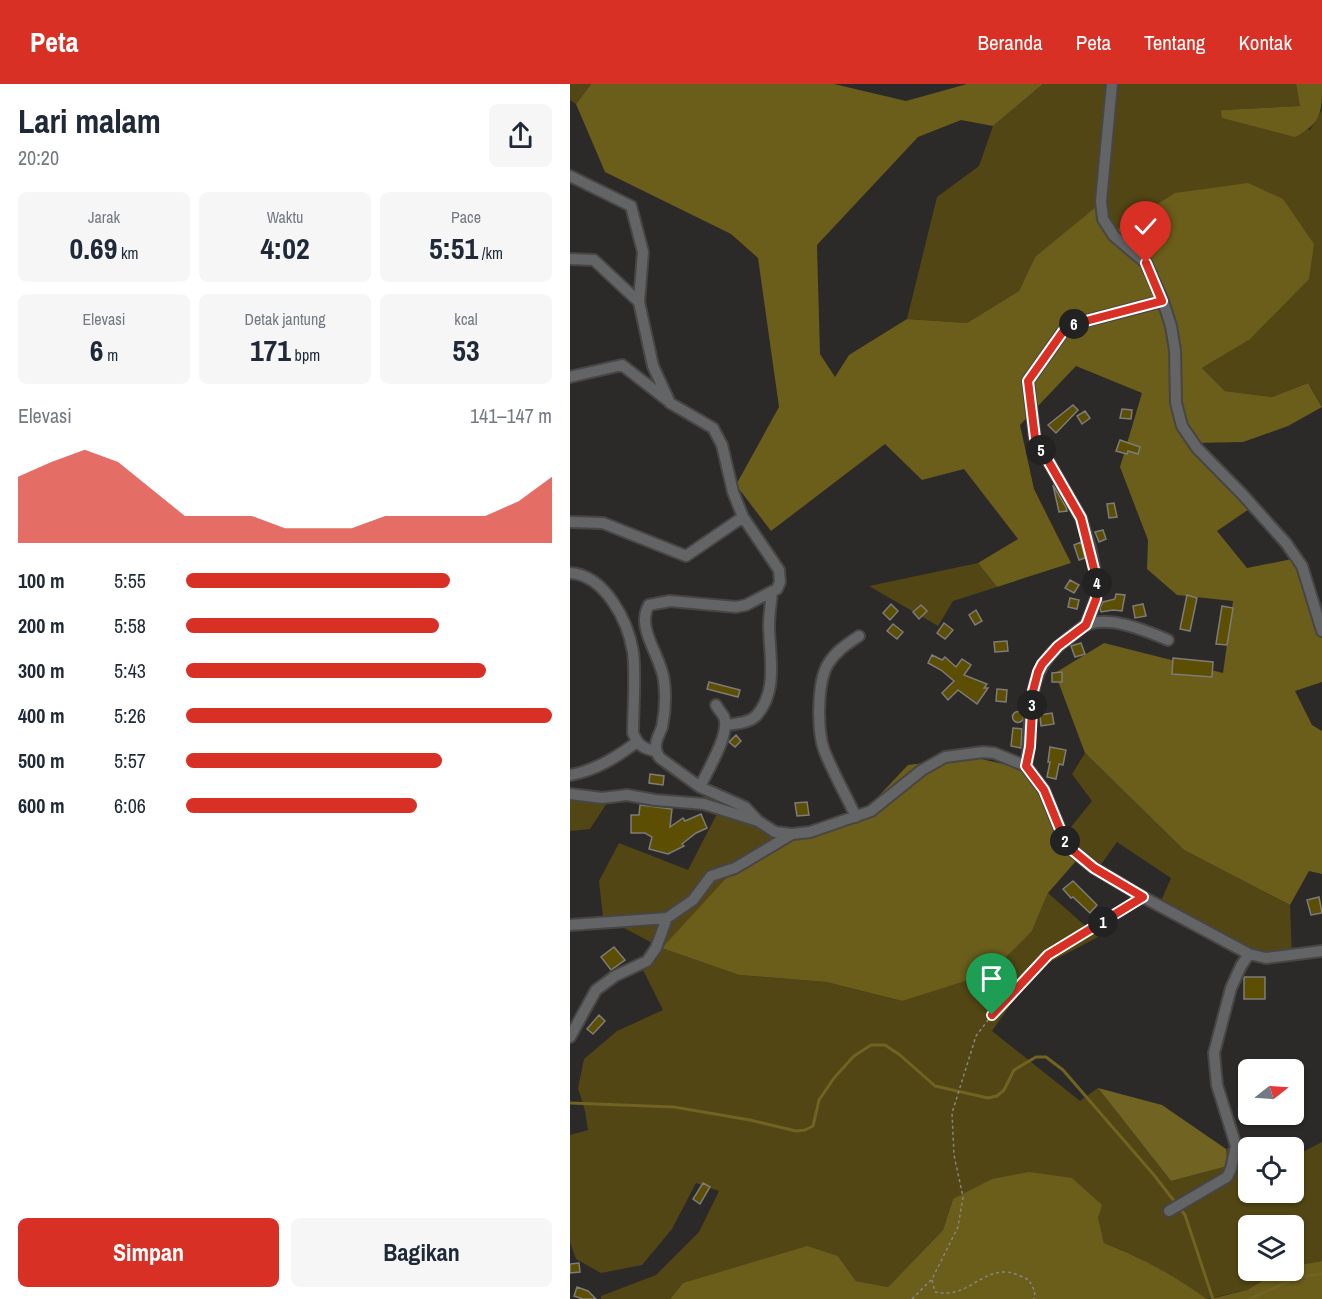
<!DOCTYPE html>
<html lang="id">
<head>
<meta charset="utf-8">
<style>
	:root { --surface:#fff; --page:#f6f6f7; --text:#1f2937; --muted:#747a83; --accent:#d93025 }
	body { margin:0; font-family:"Archivo Narrow",sans-serif; background:var(--page); color:var(--text); height:100vh; display:flex; flex-direction:column; font-size:22px; white-space:nowrap }
	* { box-sizing:border-box; margin:0 }
	p { font-size:20px; color:var(--muted) }
	.icon { flex:none; width:33px; height:33px; fill:none; stroke:currentColor; stroke-width:2; stroke-linecap:round; stroke-linejoin:round }
	.map { position:relative; flex:1; overflow:hidden }
	.details { display:flex; flex-direction:column; background:var(--surface); width:570px }
	.details>* { flex:none }
	.needle { width:39px; rotate:73deg }
	.fabs { position:absolute; left:668px; top:975px; display:grid; gap:12px }
	.fabs a { display:grid; place-items:center; width:66px; height:66px; border-radius:9px; background:var(--surface); box-shadow:0 2px 4px #0004; font-size:30px }
	.pin { position:absolute; display:grid; place-items:center; width:51px; height:51px; color:#fff; margin:-62px -26px; border-radius:50% 50% 50% 0; rotate:-45deg; box-shadow:0 0 6px #0007 }
	.pin .icon { rotate:45deg }
	.km { position:absolute; width:30px; height:30px; margin:-15px; border-radius:50%; background:#222; color:#fff; font-size:16px; line-height:30px; text-align:center }
	.round { display:grid; place-items:center; flex:none; width:63px; height:63px; border-radius:9px; background:var(--page) }
	.headline { display:flex; align-items:center; justify-content:space-between; height:102px; padding:0 18px }
	h1 { font-size:33px; font-weight:700; line-height:45px }
	.metrics { display:grid; grid-template-columns:repeat(3,1fr); gap:9px; height:102px; padding:6px 18px }
	.metrics div { display:grid; align-content:center; border-radius:9px; background:var(--page); text-align:center }
	.metrics b { font-size:30px; font-weight:700 }
	.metrics small { font-size:16px; font-weight:400 }
	.metrics p { font-size:16px }
	.chart { height:168px; padding:12px 18px }
	.chart p { display:flex; justify-content:space-between }
	.chart svg { width:100%; height:108px; margin-top:6px; fill:var(--accent); opacity:.7 }
	.cta { display:flex; gap:12px; margin-top:auto; padding:12px 18px }
	.cta a { flex:1; height:69px; border-radius:9px; background:var(--accent); color:#fff; font-size:24px; font-weight:700; line-height:69px; text-align:center }
	.cta a+a { background:var(--page); color:var(--text) }
	ul { padding:0 18px; list-style:none; font-size:20px }
	li { display:grid; grid-template-columns:96px 72px 1fr; align-items:center; height:45px }
	li i { height:15px; border-radius:8px; background:var(--accent) }
	header { display:flex; align-items:center; gap:36px; box-sizing:border-box; height:84px; padding:0 30px; background:var(--accent); color:#fff }
	header strong { font-size:28px }
	nav { display:flex; gap:33px; margin-inline-start:auto; font-size:21px }
	main { display:flex; flex:1; min-height:0 }
	.map>svg:first-child { display:block }
	.green { fill:#514614 }
	.forest { fill:#6b5d1a }
	.water { fill:#716321 }
	.lines { fill:none; stroke-linecap:round; stroke-linejoin:round }
	.stream { stroke:#716321; stroke-width:3 }
	.building { fill:#5c4e03; stroke:#7d7c79; stroke-width:1.5 }
	.minor-casing { stroke:#474644; stroke-width:14 }
	.path { stroke:#878685; stroke-width:1.5; stroke-dasharray:3 3; stroke-linecap:butt }
	.minor { stroke:#636465; stroke-width:10 }
	.route-casing { stroke:#fff; stroke-width:12 }
	.route { stroke:#d93025; stroke-width:8 }
</style>
</head>
<body>
<header>
<strong>Peta</strong>
<nav><a>Beranda</a><a>Peta</a><a>Tentang</a><a>Kontak</a></nav>
</header>
<main>
<section class="details">
<div class="headline"><div><h1>Lari malam</h1><p>20:20</p></div><a class="round"><svg class="icon" aria-label="share" viewBox="0 0 24 24"><path d="M12 15V3M7 8l5-5 5 5M5 13v7h14v-7"/></svg></a></div>
<div class="metrics">
<div><p>Jarak</p><b>0.69<small> km</small></b></div>
<div><p>Waktu</p><b>4:02</b></div>
<div><p>Pace</p><b>5:51<small> /km</small></b></div>
</div>
<div class="metrics">
<div><p>Elevasi</p><b>6<small> m</small></b></div>
<div><p>Detak jantung</p><b>171<small> bpm</small></b></div>
<div><p>kcal</p><b>53</b></div>
</div>
<div class="chart"><p><span>Elevasi</span>141–147 m</p>
<svg viewBox="0 0 160 44" preserveAspectRatio="none"><path d="M0 44V17L10 11L20 6L30 11L40 22L50 33L60 33L70 33L80 38L90 38L100 38L110 33L120 33L130 33L140 33L150 27L160 17V44z"/></svg>
</div>
<ul>
<li><b>100 m</b>5:55<i style="width:72%"></i></li>
<li><b>200 m</b>5:58<i style="width:69%"></i></li>
<li><b>300 m</b>5:43<i style="width:82%"></i></li>
<li><b>400 m</b>5:26<i style="width:100%"></i></li>
<li><b>500 m</b>5:57<i style="width:70%"></i></li>
<li><b>600 m</b>6:06<i style="width:63%"></i></li>
</ul>
<div class="cta"><a>Simpan</a><a>Bagikan</a></div>
</section>
<div class="map">
<svg width="752" height="1215" viewBox="0 0 752 1215">
	<rect width="100%" height="100%" fill="#2b2a28"/>
	<path class="green" d="M0,0h21l-15,20 -6,-4z
		M473,0h253l4,22 -79,4 89,20 12,-20v296l-14,-23 -36,14 -47,-6 -23,-23 47,-28 -139,-106 -75,23 -16,34 -52,32 -60,-4 30,-122 42,-31 14,-40z
		M408,479l19,24 -44,14 -15,25 -69,-40z
		M515,669l99,97 106,55 2,52 -24,2 -110,-51 13,-30 -54,-36 -22,31 -19,-12 -13,-24 29,-36 -20,-27z
		M0,711l37,8 -17,26 -20,2z
		M148,728l63,26 -44,28 -74,82 76,27 87,7 76,19 130,-70 16,-38 50,44 -63,33 -43,61 88,70 18,-13 73,93 57,-15 -2,-17 12,-5 10,6v42h45v-35l29,-15v119l-29,5v-40h-45v44l31,1 -32,19 -40,9c-34,-23 -65,-42 -103,-56l-7,-25 -144,-19 -10,31 -55,57 -32,-6 -18,-25 -155,27 -13,16h-69v-3l55,-21 43,-43 20,-41 -23,-8 -24,46 -30,36 -41,8 -25,-14 -6,-17v-107l18,-5 -3,-19 -7,-23 6,-29 33,-28 46,-21 -22,-44 21,-18 -59,-31 -4,-36 20,-38 69,27z"/>
	<path class="forest" d="M21,0h243l72,17 61,-17h76l-50,42 -32,-6 -43,17 -101,108 3,109 15,23 14,-22 58,-36 60,4 52,-32 16,-34 61,-50 14,27 65,-41 73,-10 35,16 31,45 -5,35 -60,61 -47,28 23,23 47,6 36,-14 14,24 -34,19 -45,16 -49,1 61,62 -38,26 30,37 50,-10 25,64v60l-27,9 17,34 10,6v143l-13,-3 -19,34 -106,-55 -99,-97 -30,-80 49,-30 119,30 10,-72 -56,-6 -30,-26 1,-29 -28,-73 22,-74 -66,-27 -56,59 14,64 37,74 -74,24 -19,-24 40,-24 -54,-70 -42,11 -37,-36 -114,87 -35,-46 43,-78 -21,-149 -27,-24 -126,-62 -29,-68z
		M726,0h26c0,28 0,39 -27,53l-73,-19 -1,-8 79,-4z
		M402,673l54,12 50,92 -28,32 -16,38 -42,42 -88,28 -76,-19 -87,-7 -77,-27 75,-82 44,-28 76,-19 51,-54z
		M459,1088l43,6 30,27 -4,13 6,25c39,15 69,32 103,56h-537l13,-16 124,-37 31,10 18,25 32,6 55,-57 10,-31 39,-20z
		M752,1177v38h-112l37,-9 32,-19 14,-1v-4z"/>
	<path class="water" d="M528,1004l64,17 64,44 2,17 -57,15z"/>
	<g class="lines">
		<path class="stream" d="M0,1019l104,4 76,13 46,11 9,-1 8,-4 6,-26 15,-22 20,-22 17,-11h14l15,10 35,31 53,12 9,-2 7,-6 10,-20 22,-13h10l17,13 91,105 31,40 28,84
			M679,1215l50,-22 23,-3"/>
	</g>
	<path class="building" d="M503,321l5,5 -22,23 -8,-8z
		M552,325l10,1 -1,9 -11,-1z
		M515,327l5,7 -8,6 -5,-8z
		M550,356l20,7 -2,7 -10,-3 -1,3 -11,-3z
		M483,401l13,22 1,4 -8,1z
		M544,419l3,14 -8,1 -2,-14z
		M533,446l3,9 -7,3 -4,-10z
		M511,458l4,16 -6,2 -5,-15z
		M500,496l9,5 -5,8 -9,-5z
		M546,510l9,1 -3,16 -9,-1 -12,2 -1,-4 3,-6 12,-3z
		M617,511l10,3 -7,33 -10,-2z
		M500,514l9,2 -2,9 -9,-2z
		M321,520l7,7 -8,9 -7,-7z
		M573,520l3,12 -11,2 -2,-12z
		M351,521l6,6 -8,8 -6,-7z
		M652,522l11,2 -6,37 -11,-1z
		M406,526l6,11 -7,4 -6,-10z
		M374,539l9,7 -8,9 -8,-6z
		M323,540l10,8 -6,7 -10,-8z
		M437,557l1,10 -13,1 -1,-10z
		M511,559l4,11 -10,3 -4,-11z
		M362,571l10,5 3,-3 11,10 6,-8 9,6 -7,10 23,9 -3,4h4l-11,16 -19,-14 -10,10 -6,-7 12,-12 -13,-11 -13,-7z
		M603,574l40,4 -1,15 -40,-3z
		M492,588v10h-10v-9z
		M139,598l31,8 -2,7 -31,-8z
		M427,605l10,1 -1,12 -10,-1z
		M442.5 633a5.5 5.5 0 1 1 11 0a5.5 5.5 0 1 1-11 0Z
		M482,629l2,11 -13,2 -1,-11z
		M443,644l9,1 -1,19 -10,-2z
		M166,651l5,6 -6,6 -6,-5z
		M480,663l16,3 -3,15 -4,-1 -3,15 -9,-2 3,-15h-2z
		M80,690l14,2 -1,9 -14,-2z
		M237,718l2,13 -12,1 -2,-13z
		M70,721l32,4 -2,18 13,-9 2,3 16,-7 6,14 -11,5 -14,11 2,2 -16,8 -19,-5 3,-12 -7,-4h-14v-18h8z
		M503,797l24,24 -7,8 -17,-16 -2,1 -8,-9z
		M749,813l3,16 -11,2 -4,-15z
		M44,863l11,13 -14,10 -10,-13z
		M674,893h21v22h-21z
		M29,931l6,6 -12,13 -6,-5z
		M133,1099l7,4 -10,17 -7,-5z
		M9,1179l1,9 -10,1v-9z
		M7,1203l11,4 8,8h-13l-9,-3z"/>
	<g class="lines">
		<g class="minor-casing">
			<path id="minor" d="M542,0l-11,117 2,18 11,17 32,27 17,38 8,25 4,24 1,53 6,23 15,22 46,47 43,48 16,23 20,65
				M0,92l61,30 12,46 -4,50
				M0,175l24,1 45,42 14,64 17,37 43,25 9,17 11,47 10,25 36,53 1,12 -3,7 -31,16 -10,2 -66,-6 -21,4c-14,23 13,52 15,76 2,15 1,32 -2,46 -2,6 -6,12 -6,18 -1,5 1,9 4,13l40,29 45,20 11,12
				M0,293l52,-12 45,35
				M0,438l33,1 83,33 57,-39
				M0,489c35,2 58,48 63,79 3,23 0,57 0,81 5,12 10,16 23,18
				M516,541l10,-26 1,-18 -7,-34 -9,-29 -46,-80 -7,-57 39,-55 96,-25
				M156,641c9,-1 23,-2 30,-9 23,-25 13,-61 13,-91 0,-11 2,-22 3,-33
				M456,682c5,-25 2,-53 8,-78 4,-20 15,-35 32,-48 6,-4 12,-10 18,-14 23,-12 63,5 84,14
				M0,691c25,-4 47,-18 67,-33
				M130,703c7,-16 31,-54 24,-70 -2,-4 -6,-8 -8,-12
				M0,710l32,4 25,-3 28,5 49,4 54,17 17,11 17,2 18,-2 61,-21 51,-41 23,-13 38,-5 11,1 32,13 18,24 20,49 7,10 23,19 49,29 106,57 17,4 56,-7
				M286,733c-10,-22 -23,-44 -32,-67 -7,-20 -7,-68 4,-86 8,-13 19,-20 31,-28
				M0,841l97,-7 26,-18 18,-24 24,-8 57,-34
				M0,953l26,-47 19,-14 32,-15 9,-13 11,-30
				M599,1127l58,-34 4,-8 5,-23 -19,-61 -3,-32 17,-65 10,-22 8,-12"/>
		</g>
		<path class="path" d="M362,1196l3,12c32,7 44,-21 71,-20 7,0 16,5 23,8l6,12 -1,7
			M342,1215l20,-20 26,-52 5,-30 -9,-42 -2,-42 24,-77 16,-21 57,-60 85,-52"/>
		<use href="#minor" class="minor"/>
	</g>
	<g class="lines">
		<g class="route-casing">
			<path id="route" d="M422,931l56,-60 95,-58 -49,-29 -23,-19 -7,-10 -20,-49 -18,-24 4,-19 3,-56 5,-19 4,-8 16,-18 28,-21 10,-26 1,-18 -16,-63 -46,-80 -7,-57 39,-55 95,-25 -16,-38"/>
		</g>
		<use href="#route" class="route"/>
	</g>
</svg>
<div class="fabs">
<a><svg class="needle" viewBox="-14 -14 28 28"><path d="M0-13l5 13h-10z" fill="#e53935"/><path d="M0 13l5-13h-10z" fill="#747a83"/></svg></a>
<a><svg class="icon" aria-label="locate" viewBox="0 0 24 24"><circle cx="12" cy="12" r="6"/><path d="M12 2v4M12 18v4M2 12h4M18 12h4"/></svg></a>
<a><svg class="icon" aria-label="layers" viewBox="0 0 24 24"><path d="M12 4l9 5-9 5-9-5zM3 14l9 5 9-5"/></svg></a>
</div>
<div class="pin" style="left:422px;top:931px;background:#1e9e55"><svg class="icon" aria-label="arrive" viewBox="0 0 24 24"><path d="M6 21V4h12l-3 4 3 4H6"/></svg></div>
<div class="pin" style="left:576px;top:179px;background:#d93025"><svg class="icon" aria-label="check" viewBox="0 0 24 24"><path d="M5 12l5 5 9-10"/></svg></div>
<b class="km" style="left:533px;top:838px">1</b>
<b class="km" style="left:495px;top:757px">2</b>
<b class="km" style="left:462px;top:621px">3</b>
<b class="km" style="left:527px;top:499px">4</b>
<b class="km" style="left:471px;top:366px">5</b>
<b class="km" style="left:504px;top:240px">6</b>
</div>
</main>
</body>
</html>
